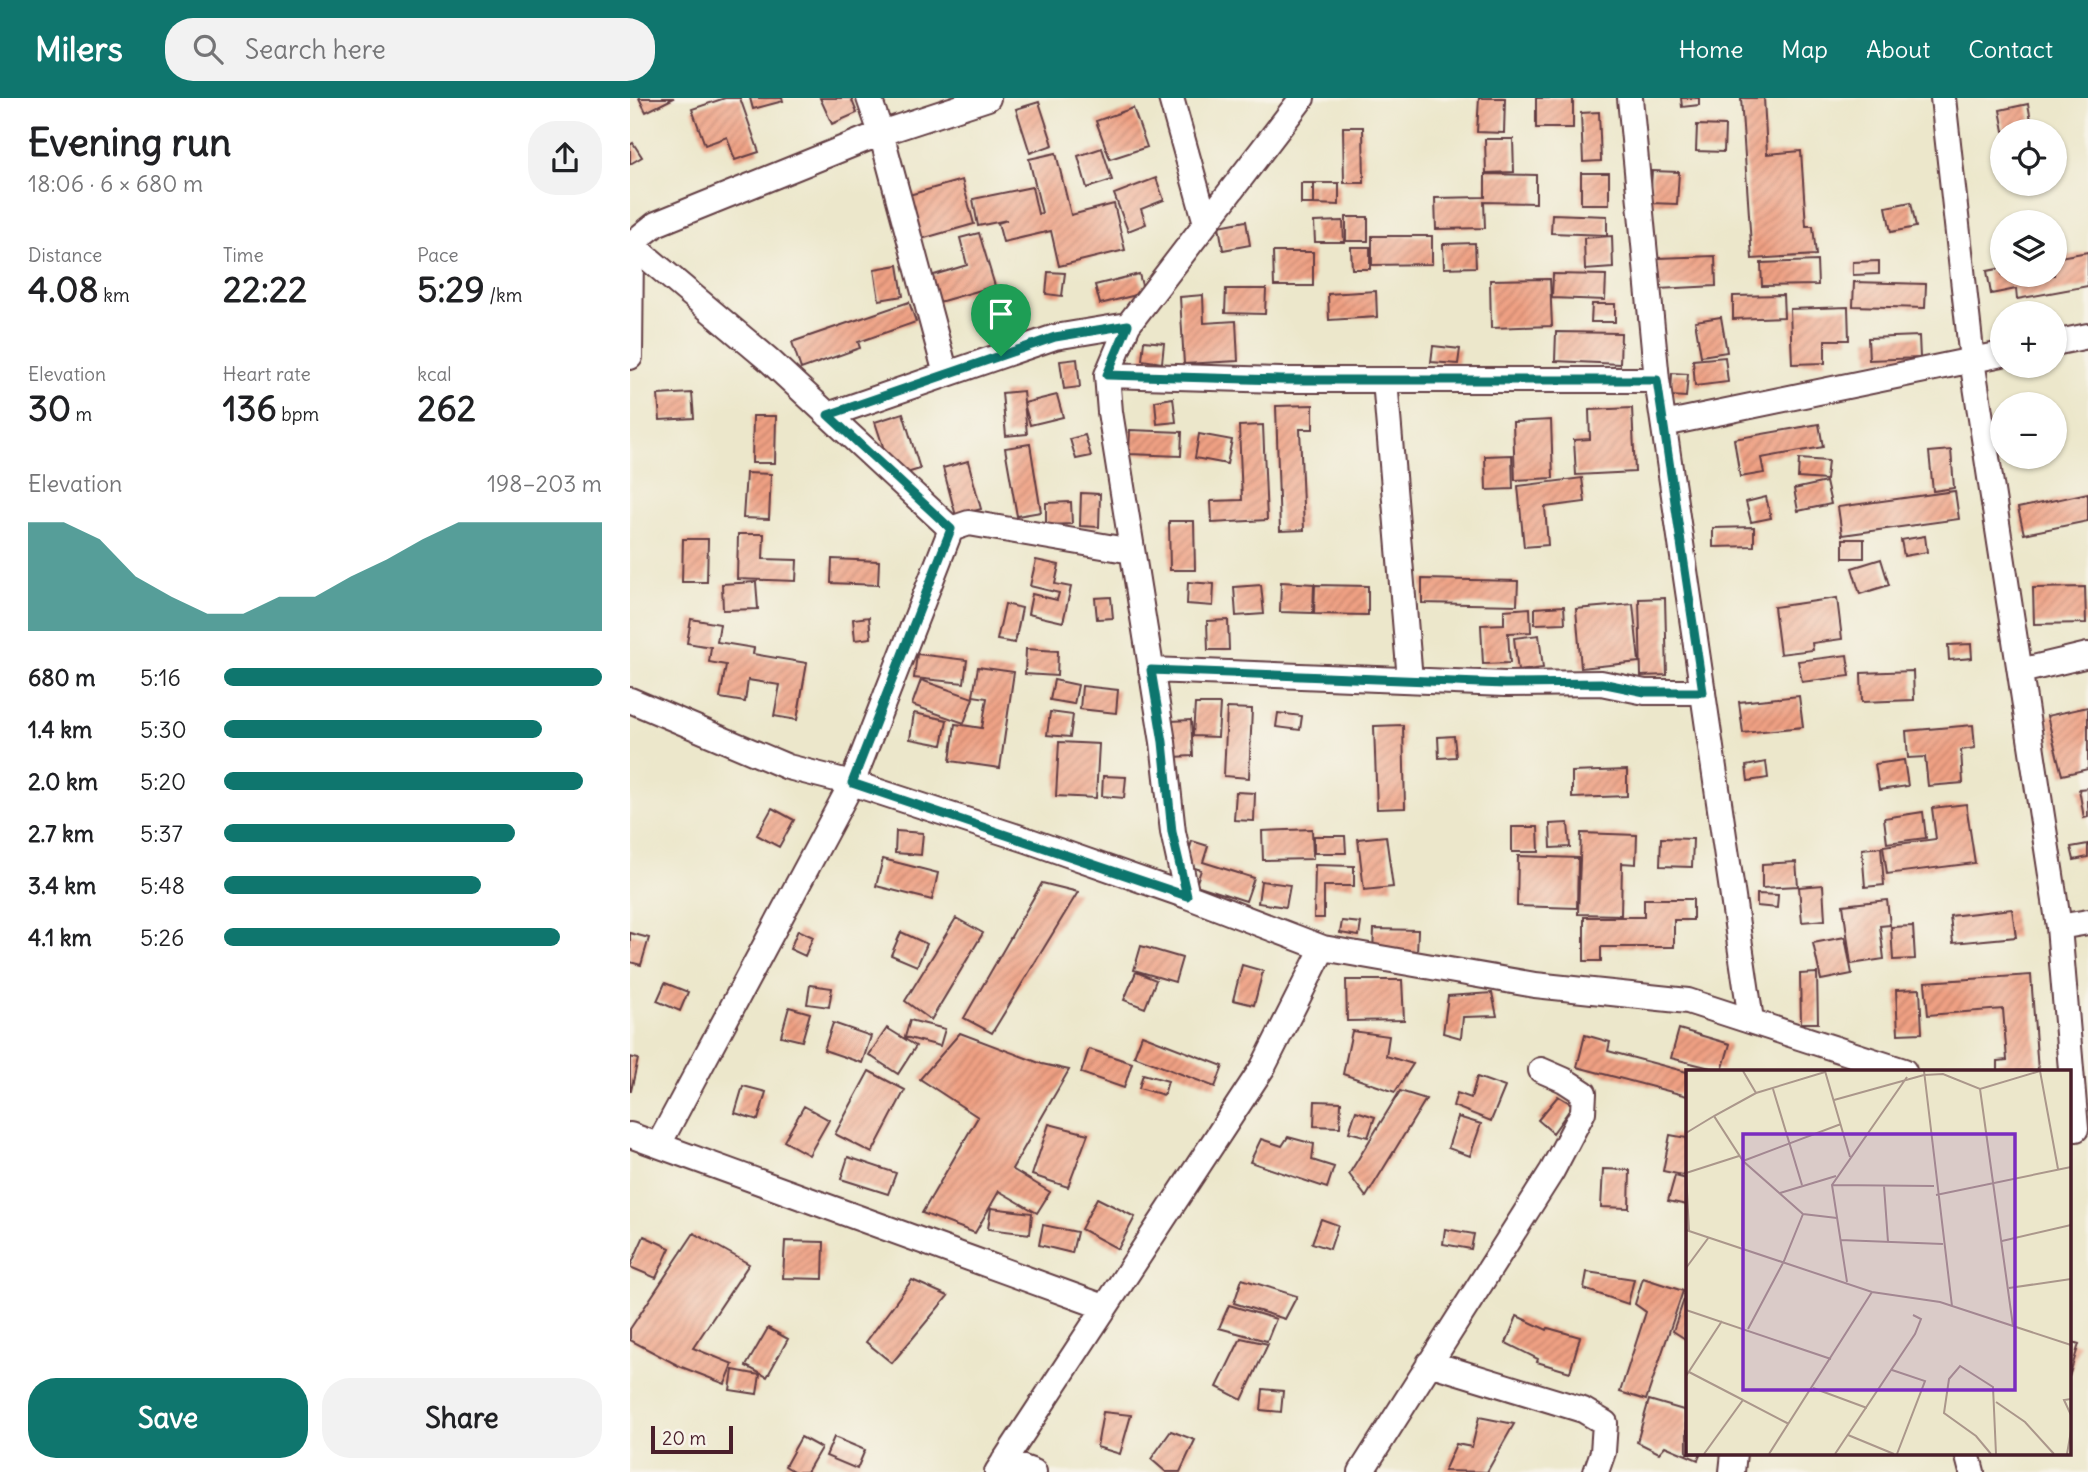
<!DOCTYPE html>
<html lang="en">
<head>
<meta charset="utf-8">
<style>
	:root { --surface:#fff; --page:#f2f2f2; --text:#202124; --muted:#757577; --accent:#0f766e }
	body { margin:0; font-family:Delius,sans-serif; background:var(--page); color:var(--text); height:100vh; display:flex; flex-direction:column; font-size:26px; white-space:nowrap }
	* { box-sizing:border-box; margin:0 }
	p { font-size:23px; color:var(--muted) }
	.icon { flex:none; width:38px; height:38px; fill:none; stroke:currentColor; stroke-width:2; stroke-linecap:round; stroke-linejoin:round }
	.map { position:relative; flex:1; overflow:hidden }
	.drawer { display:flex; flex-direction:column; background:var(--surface); width:630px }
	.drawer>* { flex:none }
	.controls { position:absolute; left:1360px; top:21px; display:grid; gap:14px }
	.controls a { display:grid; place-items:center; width:77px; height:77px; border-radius:50%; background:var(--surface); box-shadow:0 2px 5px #0004; font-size:35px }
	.scale { position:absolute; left:21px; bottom:18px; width:82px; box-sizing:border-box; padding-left:7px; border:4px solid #4a1f2b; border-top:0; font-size:19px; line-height:24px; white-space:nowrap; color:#4a1f2b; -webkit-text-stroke:5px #f7f3e8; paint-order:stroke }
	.pin { position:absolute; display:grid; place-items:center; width:60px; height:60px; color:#fff; margin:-72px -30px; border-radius:50% 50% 50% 0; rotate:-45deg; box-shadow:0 0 7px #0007 }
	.pin .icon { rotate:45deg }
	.round { display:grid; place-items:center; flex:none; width:74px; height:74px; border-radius:28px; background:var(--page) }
	.summary { display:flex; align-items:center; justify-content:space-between; height:119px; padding:0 28px }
	h1 { font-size:38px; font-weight:700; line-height:52px }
	.metrics { display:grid; grid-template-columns:repeat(3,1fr); gap:10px; height:119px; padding:7px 28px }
	.metrics div { display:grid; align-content:center }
	.metrics b { font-size:35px; font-weight:700 }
	.metrics small { font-size:19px; font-weight:400 }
	.metrics p { font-size:19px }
	.chart { height:196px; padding:14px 28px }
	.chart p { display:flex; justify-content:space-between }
	.chart svg { width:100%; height:126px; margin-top:7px; fill:var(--accent); opacity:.7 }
	.button { display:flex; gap:14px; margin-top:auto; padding:14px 28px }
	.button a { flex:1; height:80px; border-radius:28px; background:var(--accent); color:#fff; font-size:28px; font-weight:700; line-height:80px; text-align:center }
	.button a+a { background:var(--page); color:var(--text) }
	ul { padding:0 28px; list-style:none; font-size:23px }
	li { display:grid; grid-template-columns:112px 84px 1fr; align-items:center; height:52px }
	li i { height:18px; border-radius:9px; background:var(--accent) }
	header { display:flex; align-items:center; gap:42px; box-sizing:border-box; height:98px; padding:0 35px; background:var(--accent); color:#fff }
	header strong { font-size:33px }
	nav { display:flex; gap:38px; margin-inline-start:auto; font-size:24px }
	.search { width:490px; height:63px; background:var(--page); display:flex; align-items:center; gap:18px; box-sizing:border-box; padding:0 24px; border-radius:28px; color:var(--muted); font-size:26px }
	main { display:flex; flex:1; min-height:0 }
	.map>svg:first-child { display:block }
	.building { fill:url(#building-hatch) }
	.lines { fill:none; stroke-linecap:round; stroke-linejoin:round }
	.minor-casing { stroke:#623d43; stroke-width:28 }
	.minor { stroke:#fff; stroke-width:24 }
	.route-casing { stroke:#fff; stroke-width:14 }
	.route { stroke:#0f766e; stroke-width:9 }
	.inset-road { fill:none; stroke:#ab978b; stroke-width:2 }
	.view { fill:#7b2cbf; fill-opacity:0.15; stroke:#7b2cbf; stroke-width:3.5 }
	.inset-edge { fill:none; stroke:#4a1f2b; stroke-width:3.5 }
</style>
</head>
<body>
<header>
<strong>Milers</strong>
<div class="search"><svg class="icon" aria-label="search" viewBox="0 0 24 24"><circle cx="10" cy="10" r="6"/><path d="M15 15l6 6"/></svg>Search here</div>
<nav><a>Home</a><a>Map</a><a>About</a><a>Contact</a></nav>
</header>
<main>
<section class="drawer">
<div class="summary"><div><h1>Evening run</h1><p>18:06 · 6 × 680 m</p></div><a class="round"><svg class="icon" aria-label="share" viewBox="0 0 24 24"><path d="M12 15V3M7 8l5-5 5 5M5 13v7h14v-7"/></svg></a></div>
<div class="metrics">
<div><p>Distance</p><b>4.08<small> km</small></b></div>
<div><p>Time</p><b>22:22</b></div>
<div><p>Pace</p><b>5:29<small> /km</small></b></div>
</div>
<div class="metrics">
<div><p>Elevation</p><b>30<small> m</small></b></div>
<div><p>Heart rate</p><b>136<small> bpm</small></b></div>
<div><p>kcal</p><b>262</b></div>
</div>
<div class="chart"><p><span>Elevation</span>198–203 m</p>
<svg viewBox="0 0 160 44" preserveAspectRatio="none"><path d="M0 44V6L10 6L20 12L30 25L40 32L50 38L60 38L70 32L80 32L90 25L100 19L110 12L120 6L130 6L140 6L150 6L160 6V44z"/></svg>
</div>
<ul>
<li><b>680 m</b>5:16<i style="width:100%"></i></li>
<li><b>1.4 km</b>5:30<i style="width:84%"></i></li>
<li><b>2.0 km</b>5:20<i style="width:95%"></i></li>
<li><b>2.7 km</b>5:37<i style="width:77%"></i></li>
<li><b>3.4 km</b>5:48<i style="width:68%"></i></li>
<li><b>4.1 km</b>5:26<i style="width:89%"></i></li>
</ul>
<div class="button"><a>Save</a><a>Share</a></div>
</section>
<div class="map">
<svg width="1458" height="1374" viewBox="0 0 1458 1374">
	<defs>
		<pattern id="building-hatch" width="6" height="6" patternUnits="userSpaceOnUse" patternTransform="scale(1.75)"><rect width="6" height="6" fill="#efa083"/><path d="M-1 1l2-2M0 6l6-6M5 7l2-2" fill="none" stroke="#c4826b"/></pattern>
	</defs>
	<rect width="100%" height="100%" fill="#f7f3e8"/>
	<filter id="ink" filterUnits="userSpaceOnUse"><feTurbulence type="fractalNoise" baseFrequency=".0143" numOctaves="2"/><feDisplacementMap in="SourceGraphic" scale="14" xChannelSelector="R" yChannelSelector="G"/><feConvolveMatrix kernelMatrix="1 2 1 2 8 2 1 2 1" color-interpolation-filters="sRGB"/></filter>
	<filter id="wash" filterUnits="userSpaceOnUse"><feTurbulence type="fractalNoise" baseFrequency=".00686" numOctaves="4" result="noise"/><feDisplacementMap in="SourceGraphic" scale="28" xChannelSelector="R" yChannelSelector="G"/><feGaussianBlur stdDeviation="1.57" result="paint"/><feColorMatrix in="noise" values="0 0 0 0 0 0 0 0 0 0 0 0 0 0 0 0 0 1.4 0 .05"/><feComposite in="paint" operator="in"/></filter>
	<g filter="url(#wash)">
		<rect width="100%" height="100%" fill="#ece7cb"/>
		<g id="blocks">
			<path class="building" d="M9,0h35l-28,14z
				M95,0h15l19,54 -24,8 -8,-23 -22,8 -13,-36z
				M120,0h32l1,3 -30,8z
				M190,0h31l6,15 -25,11z
				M849,0h26l-1,35 -27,-1z
				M906,0h37v30h-37z
				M1051,0h18v7l-17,2z
				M1111,0h23l3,56 34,-3 5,75h7l3,29 -64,4z
				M409,4l14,43 -23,8 -14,-44z
				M1398,6l5,27h-29l-4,-21z
				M503,10l14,39 -37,12 -14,-38z
				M969,14l2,49 -18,1 -2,-49z
				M1067,27l28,1 -1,26 -28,-1z
				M713,29h20l1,56h-20z
				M855,41h28l1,33 -28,1z
				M3,45l9,14 -12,7v-19z
				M472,50l10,32 -25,8 -9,-32z
				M426,55l15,62 43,-11 11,46 -66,16 -8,-35 -48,11 -5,-19 9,-3 -29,6 -5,-27 59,-12 6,27 4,-1 -13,-54z
				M1022,73l27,1 -2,32 -27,-1z
				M951,75h28v31h-28z
				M855,76l51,1v28l-52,-1 1,26 -49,1 -1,-31 50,-1z
				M526,80l8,22 -23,9 5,15 -18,7 -14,-37z
				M332,82l12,44 -60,17 -12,-44z
				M671,85h12v21h-12z
				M684,85h25v22l-25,-1z
				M1281,104l5,25 -25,5 -5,-25z
				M922,116l55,2v19l-56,-2z
				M716,119h22v24h-22z
				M616,123l4,24 -27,5 -4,-24z
				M713,123l1,21h-29l-1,-20z
				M349,135l16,53 -63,18 -8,-26 43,-13 -7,-27z
				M742,138h60v28l-60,1z
				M982,138l1,32 -28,2 -1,-32z
				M845,145l1,24 -32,1 -1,-24z
				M721,149h19v22h-18z
				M643,154h40v34h-39z
				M1458,154v34l-71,13 -1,-10 -25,5 -4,-23 15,-3v7h52v-17z
				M1085,158l1,30 -58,3 -1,-31z
				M1187,163l1,24 -56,1 -1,-23z
				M1249,163v13l-26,1v-13z
				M268,167l5,31 -24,4 -5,-31z
				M418,174l17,1 -3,23 -16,-2z
				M509,176l5,19 -44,11 -5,-19z
				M923,176l53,1 -1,25 -53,-2z
				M920,181l2,47 -61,2 -1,-48z
				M1224,184l72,2 -1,24 -72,-2z
				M596,191h40l-1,25 -40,-1z
				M746,193l1,26 -48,3 -1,-26z
				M573,197l1,28 32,-2 2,40 -54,3 -4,-67z
				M1153,197l1,22 -51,2v-23z
				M279,204l7,20 -58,20 2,6 -59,21 -9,-27z
				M962,206h23v18h-24z
				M1218,209l1,33h-24v23l-33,1 -2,-55z
				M1091,219l6,35 -26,4 -6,-35z
				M926,234l65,1 -1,31 -65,-3z
				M1289,238l1,22 -51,2 -1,-22z
				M514,243l20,2 -2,20 -20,-3z
				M803,248l27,3 -2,15 -27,-2z
				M1095,259l3,25 -33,4 -2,-26z
				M447,261l3,28 -16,2 -4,-28z
				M1042,275l16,1 -2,23 -15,-1z
				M393,293l4,43 -21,2 -4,-43z
				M62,295l2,25 -34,2 -2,-25z
				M427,297l6,22 -33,8 -6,-22z
				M543,300l3,24 -19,2 -2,-23z
				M683,307v24h-13l4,101 -24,1 -4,-125z
				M1002,310l3,64 -59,3 -2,-35 16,-1 -1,-29z
				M273,315l17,56 -27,8 -18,-55z
				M123,318h23l-1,47h-23z
				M921,322l2,58 -38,2 -2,-58z
				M1189,326l4,23 -62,11 3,15 -24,4 -6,-38z
				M633,327l4,95 -55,3 -1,-22 31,-1 -3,-74z
				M500,332l52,2 -1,24 -52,-2z
				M569,336l33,6 -5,24 -32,-6z
				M455,337l6,21 -15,3 -6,-20z
				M400,346l11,68 -24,4 -12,-68z
				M1321,352l3,38 -21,3 -4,-39z
				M882,357l1,34 -27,1 -1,-34z
				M1169,361l29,2 -2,19 -28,-2z
				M338,363l13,48 -25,7 -13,-48z
				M116,375l25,1 -2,45 -26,-1z
				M952,380l3,24 -40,5 3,38 -24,2 -6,-61z
				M1196,384l5,22 -33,7 -4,-22z
				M1325,393l4,28 -117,16 -4,-28z
				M451,395l19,1 -1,33 -19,-1z
				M1458,395v28l-64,13 -6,-26z
				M1136,399l5,21 -20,4 -5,-20z
				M441,404l1,22 -26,1v-22z
				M539,423h25l1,49h-25z
				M1124,429v19l-41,1v-19z
				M108,436h26l-1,25 34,1 -1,21 -59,-2z
				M1295,438l2,16 -23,4 -3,-16z
				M53,441h25l-1,43h-25z
				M1213,441h21v19h-21z
				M202,461l47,2 -1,24 -47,-2z
				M1251,461l8,26 -29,9 -8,-26z
				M406,462l23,5 -4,19 16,3 -8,35 -35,-8 4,-20 25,6 2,-7 -29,-7z
				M792,481l96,2 -1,24 -95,-2z
				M126,484l2,27 -35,1 -1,-26z
				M558,484l26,2 -1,22 -26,-2z
				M651,484l33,2 -1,29 -33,-1z
				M631,487l3,29 -28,2 -2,-29z
				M685,487l53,1v29l-54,-1z
				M1455,489l1,36 -52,1 -1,-36z
				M481,499l2,21 -16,1 -2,-21z
				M1035,500l2,77 -26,1 -2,-77z
				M1207,500l5,41 -30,4 1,7 -33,4 -6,-47z
				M375,506l17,4 -7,35 -18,-3z
				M1003,506l6,58 -58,6 -5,-59z
				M934,508l1,17 -30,1v-16z
				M900,510l1,24 -23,1 2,30 -27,1 -2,-39 23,-1v-14z
				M239,519l2,21 -16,2 -2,-21z
				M61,521l29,5 -3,18 37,6 -1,6 54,9 -10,57 -23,-4 6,-31 -32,-5 -3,22 -25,-4 6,-33 -17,-3 2,-15 -24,-4z
				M598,522l1,30h-21l-1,-29z
				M909,537l4,33 -25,3 -4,-33z
				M1341,546l1,14 -23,2 -1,-15z
				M396,551l32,2 -1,25 -32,-2z
				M287,556l50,6 -3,23 -50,-5z
				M1217,557l3,21 -48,6 -4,-21z
				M348,569l36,5 -14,96 -50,-7 5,-37 27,4 5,-30 -14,-2z
				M1283,573l1,29 -52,2 -1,-29z
				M291,582l52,18 -9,25 -52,-18z
				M424,582l24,5 -4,19 -24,-4z
				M452,588l36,4 -2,23 -36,-4z
				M1169,598l4,31 -60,6 -4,-31z
				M565,606h25l-2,33 -25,-1z
				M1458,609v62l-26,6 -15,-59z
				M597,610l25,1 -3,69 -25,-2z
				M420,614l23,3 -3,22 -23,-2z
				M284,615l33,7 -5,25 -32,-6z
				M648,615l24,3 -2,14 -24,-3z
				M561,622l2,36 -20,1 -2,-36z
				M773,627l2,83 -28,1 -3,-83z
				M1343,627l2,23 -14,2 2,33 -35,3 -3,-29 -17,1 -2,-27z
				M824,638l2,21 -17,1 -1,-21z
				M429,644l40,2 -3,54 -40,-2z
				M1274,662l4,26 -29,4 -4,-26z
				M1136,664l2,16 -20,3 -2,-15z
				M997,672v26l-55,2v-26z
				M473,678l23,1 -2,21 -22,-2z
				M1458,690v29l-4,1 -5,-29z
				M606,694l19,1 -1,28 -20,-1z
				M1336,706l9,59 -88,11 -4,-28 53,-7 -4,-31z
				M142,710l22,12 -15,27 -22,-12z
				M1293,714l3,26 -39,5 -3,-25z
				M938,725l2,24 -19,1 -1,-24z
				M882,729h26l1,25h-27z
				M682,731l1,30 -50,1 -1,-29z
				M266,733l27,2 -2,22 -26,-2z
				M951,735l56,2 -1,29 -14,-1 -1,52 -43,-1z
				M684,738h31l1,17h-32z
				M756,738l7,51 -29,3 -6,-51z
				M1031,740l32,1 -1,28 -32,-1z
				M562,743l16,5 -5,16 51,16 -8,23 -50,-16 5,-15 -16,-5z
				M1458,746v13l-14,3 -3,-13z
				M1251,749l3,38 -19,2 -3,-38z
				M888,758l60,2 -1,50 -60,-2z
				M253,761l55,14 -6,27 -56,-14z
				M1166,764l2,24 -36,2v-24z
				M685,767l39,1v20h-30v32h-10z
				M631,783l29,4 -4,22 -28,-4z
				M412,785l36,9 -86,141 -28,-15z
				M1193,787l2,35 -23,2 -3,-35z
				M1127,796l21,1 -1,13 -20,-2z
				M1014,801h49v21h-19v27h-73v14h-17v-44h60z
				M1257,802l3,25 -10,1 4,33 -33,5 -8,-59z
				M1382,811l4,28 -63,6 -3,-27z
				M326,820l27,15 -52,87 -26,-19z
				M712,823l19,2 -2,13 -19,-3z
				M1283,828l2,33 -22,1 -2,-33z
				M744,831l44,1 -1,24 -44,-1z
				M168,832l15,7 -8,19 -15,-7z
				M271,834l26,12 -10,22 -26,-11z
				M0,835l19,5 -8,27 -11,-3z
				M1215,839l7,37 -31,6 -8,-37z
				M511,848l41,12 -7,24 -41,-12z
				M612,867l21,6 -9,34 -21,-5z
				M506,874l20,8 -11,28 -21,-8z
				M1187,875l1,50h-17l-1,-49z
				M1401,877l7,96h-40v-10l9,-1 -4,-51 -75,6 -3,-33z
				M716,882h56l2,40 -57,1z
				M35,885l23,9 -8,19 -23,-10z
				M180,887l22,3 -3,19 -22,-3z
				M1290,891l2,44 -24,1 -2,-44z
				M862,895l5,23 -34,1 -2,21 -18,-5 5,-37z
				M159,909l21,6 -8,28 -21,-5z
				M280,922l35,9 -5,17 -35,-9z
				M203,925l38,13 -9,27 -38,-13z
				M257,930l29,18 -18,28 -29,-19z
				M1049,931l51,15 -8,27 -51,-13z
				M722,933l37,5 -3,20 27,8 -18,28 -52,-18z
				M330,935l82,31 27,6 -57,99 38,23 -13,21 -38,-22 -24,42 -53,-20 56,-96 -58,-38z
				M512,937l81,31 -8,21 -81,-31z
				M955,937l25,7 -2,9 79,21v24l-110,-29z
				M459,951l43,14 -8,25 -43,-15z
				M0,959l8,2 -7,32h-1z
				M239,973l36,19 -33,63 -37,-19z
				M513,976l25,7 -4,14 -25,-7z
				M847,979l28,10 -14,34 -38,-15 4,-13 14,5z
				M113,988l23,6 -8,28 -23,-7z
				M770,993l26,8 -60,98 -17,-23z
				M928,998l15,9 -20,28 -15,-13z
				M685,1003l26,1 -1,25 -26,-1z
				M174,1008l25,14 -20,35 -25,-14z
				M726,1013l19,6 -7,20 -19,-5z
				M828,1019l23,7 -11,32 -22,-8z
				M419,1026l39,10 -20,53 -36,-12z
				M1040,1037l17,3v38l-24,-5z
				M658,1039l26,7 -2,16 22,7 -7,21 -77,-26 11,-23 21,7z
				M218,1059l48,16 -8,21 -47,-15z
				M973,1071l27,1 -1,38 -28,-1z
				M1045,1078l12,3v26l-19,-4z
				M467,1100l38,19 -17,32 -37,-20z
				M361,1110l41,5 -2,21 -42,-5z
				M691,1121l17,6 -8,24 -18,-6z
				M413,1127l34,7 -5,21 -33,-8z
				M815,1131l29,5 -3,15 -28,-5z
				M64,1135l55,31 -56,84 40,16 -8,20 -46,-18 -49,-26v-11z
				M14,1138l26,12 -14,30 -26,-11z
				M155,1143l39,1 -1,37 -40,-1z
				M957,1174l47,7 -6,25 -44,-15z
				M1013,1180l40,13 -37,109 -26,-8 26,-80 -11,-8z
				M612,1181l55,17 -12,23 -51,-16z
				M282,1182l36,16 -56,67 -26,-21z
				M1057,1193v49l-14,-9z
				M599,1207l47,14 -9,22 -48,-13z
				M887,1218l30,14 1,-2 32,9 -10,35 -33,-10 1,-3 -32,-16z
				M138,1230l20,11 -21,38 -21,-11z
				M611,1240l27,6 -26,56 -25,-13z
				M1439,1243l10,3 -10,33z
				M103,1272l27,5 -3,19 -27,-4z
				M633,1291l20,2 -2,21 -20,-2z
				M1019,1302l38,11v42h14l-3,7 -33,-14 -6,7 -22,-11z
				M473,1314l28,3 -11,39 -23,-7z
				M849,1319l35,7 -27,48 -43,-1 12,-27 16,3z
				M541,1333l24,9 -15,32h-14l-15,-13z
				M171,1339l20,11 -14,24h-12l-10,-6z
				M204,1339l31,13 -8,19 -31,-13z"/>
		</g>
	</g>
	<g filter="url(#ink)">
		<use href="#blocks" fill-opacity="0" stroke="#623d43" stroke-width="2"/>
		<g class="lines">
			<g class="minor-casing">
				<path id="minor" d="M239,0l12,35 65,241
					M541,0l35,125
					M1000,0l27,282 94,640
					M1313,0l29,262 87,567 17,202
					M0,145l139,117 182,169
					M1,146l25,-20 225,-91 107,-35
					M1424,245l34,-7
					M0,259l1,-113
					M477,277l174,5h376
					M755,282l25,300
					M198,317l227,-78 73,-12
					M1034,326l338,-70
					M521,572l354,14 96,-1 44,9h58
					M1390,573l68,-16
					M0,602l158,67 64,16 175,57 160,56 136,52 212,37 153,16 216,70
					M557,798l-14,-64 -10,-90 -53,-330 -3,-37 21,-50 174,-227
					M1429,829l29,-5
					M0,1037l474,172
					M29,1046l193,-361 99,-254 18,-6 163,28
					M799,1265l154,47 22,13 -2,29 -7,20
					M1337,1355l5,19
					M374,1363l30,11
					M367,1374l266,-405 60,-119
					M731,1374l191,-301 31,-59 1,-19 -20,-13 -23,-10
					M1102,1374l2,-19"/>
			</g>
			<use href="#minor" class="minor"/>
		</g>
	</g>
	<g class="lines" filter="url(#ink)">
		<g class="route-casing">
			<path id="route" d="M498,227l-21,50 174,5h376l46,312h-58l-44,-9 -96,1 -354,-14 12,72 9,90 15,64 -335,-113 99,-254 -123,-114 227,-78z"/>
		</g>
		<use href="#route" class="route"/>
	</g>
	<g transform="translate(1056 972)">
		<rect width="385" height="385" fill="#ece7cb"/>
		<path class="inset-road" d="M57,1l13,22M139,1l25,86M238,1l28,235M354,1l18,98M139,2l-69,21 -42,23 29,45 60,53 34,4M87,19l29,96M294,19l33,237M148,30l90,-25 19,-1 37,15 60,-18M0,63l28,-17M57,91l98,-37M0,102l3,59M0,103l53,-17M146,115l102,1M198,116l4,56M94,123l56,-17M250,125l135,-28M0,160l186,62 68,10 131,43M154,170l103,4M316,171l69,-16M56,176l1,-85M0,198l23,-31M161,212l-15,-97 75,-108M323,218l62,-9M0,240l145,49M62,259l36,-68 19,-47M206,300l33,11 -28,73M3,302l54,28M0,306l36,-55M127,318l54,20M385,329l-7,1 7,15M310,332l29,20 29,32M162,365l46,19M18,384l39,-54 46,24M83,384l103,-162M149,384l80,-120 6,-15 -8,-4M305,384l-15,-18 -32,-23 5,-34 11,-13 33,21 3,67M381,384l4,-23"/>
		<path class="view" d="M57,64h272v256h-272z"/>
		<rect width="385" height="385" class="inset-edge"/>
	</g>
</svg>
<div class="controls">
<a><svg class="icon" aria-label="locate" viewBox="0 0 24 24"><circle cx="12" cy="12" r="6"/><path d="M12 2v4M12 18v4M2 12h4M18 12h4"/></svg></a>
<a><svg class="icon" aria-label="layers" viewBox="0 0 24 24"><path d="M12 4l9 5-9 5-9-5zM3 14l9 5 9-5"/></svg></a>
<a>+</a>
<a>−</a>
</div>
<div class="scale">20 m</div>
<div class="pin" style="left:371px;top:258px;background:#1e9e55"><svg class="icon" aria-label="arrive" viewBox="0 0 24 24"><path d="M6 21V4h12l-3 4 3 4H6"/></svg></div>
</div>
</main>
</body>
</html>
